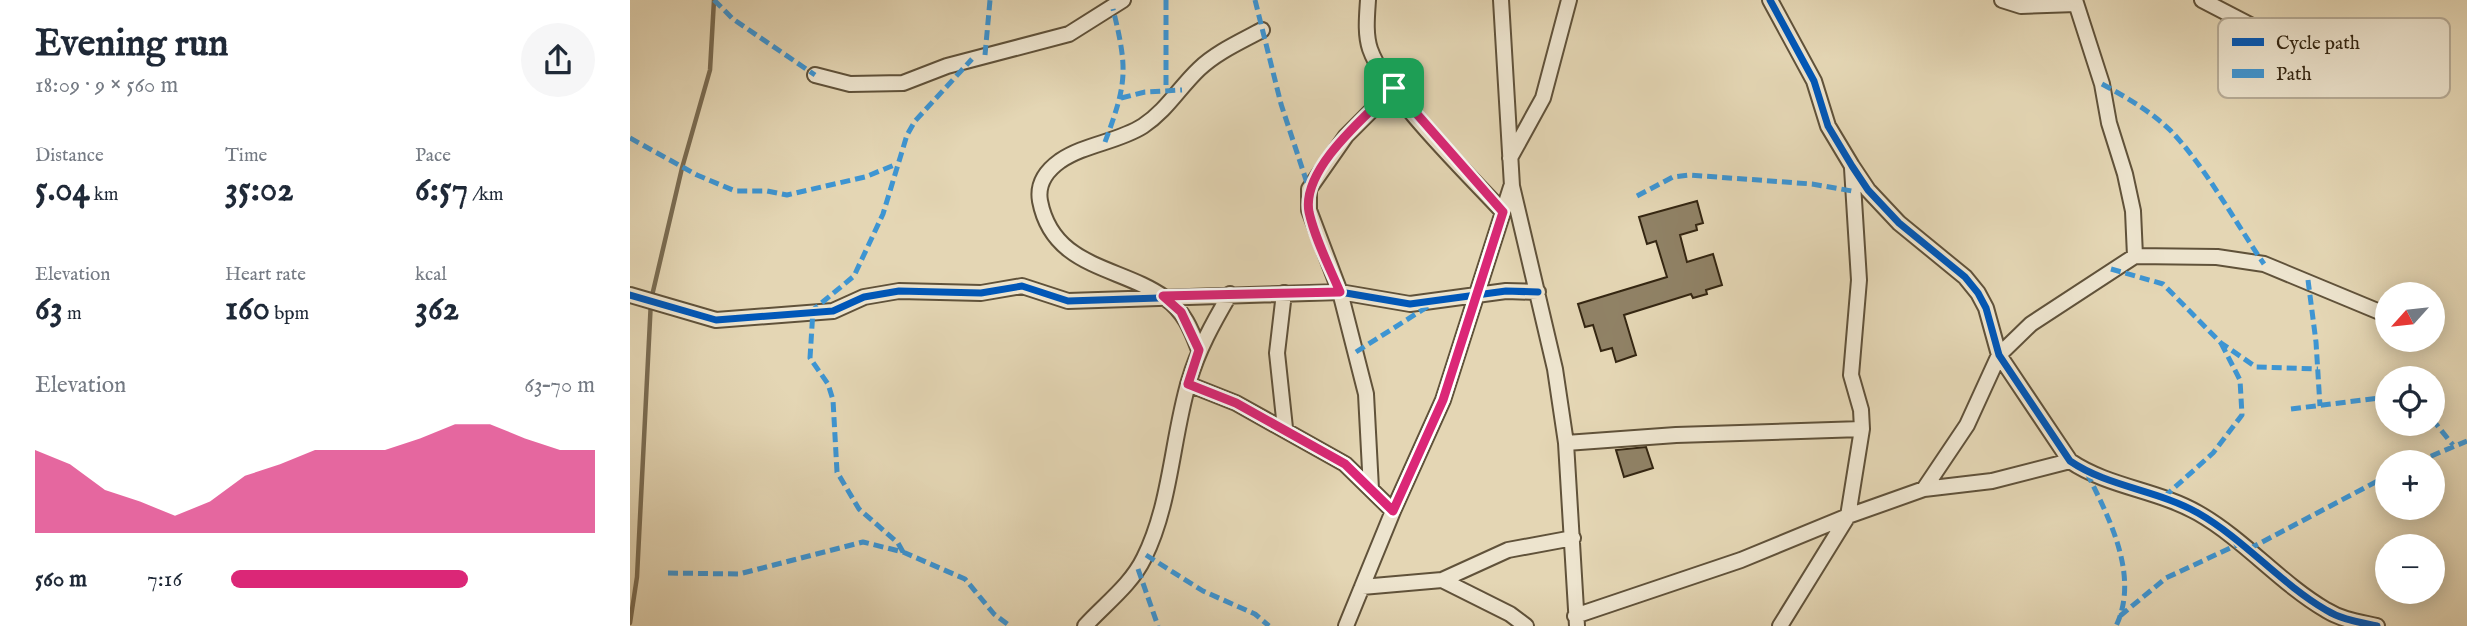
<!DOCTYPE html>
<html lang="en">
<head>
<meta charset="utf-8">
<style>
	:root { --surface:#fff; --page:#f6f6f7; --text:#1f2937; --muted:#747a83; --accent:#db2777 }
	body { margin:0; font-family:"IM FELL English",serif; background:var(--page); color:var(--text); height:100vh; display:flex; flex-direction:column; font-size:26px; white-space:nowrap }
	* { box-sizing:border-box; margin:0 }
	p { font-size:23px; color:var(--muted) }
	.icon { flex:none; width:38px; height:38px; fill:none; stroke:currentColor; stroke-width:2; stroke-linecap:round; stroke-linejoin:round }
	.map { position:relative; flex:1; overflow:hidden }
	.side { display:flex; flex-direction:column; background:var(--surface); width:630px }
	.side>* { flex:none }
	.needle { width:46px; rotate:243deg }
	.controls { position:absolute; left:1745px; top:282px; display:grid; gap:14px }
	.controls a { display:grid; place-items:center; width:70px; height:70px; border-radius:50%; background:var(--surface); box-shadow:0 4px 18px #0003; font-size:35px }
	.pin { position:absolute; display:grid; place-items:center; width:60px; height:60px; color:#fff; margin:-30px; border-radius:14px; box-shadow:0 4px 10px #0006 }
	.round { display:grid; place-items:center; flex:none; width:74px; height:74px; border-radius:37px; background:var(--page) }
	.head { display:flex; align-items:center; justify-content:space-between; height:119px; padding:0 35px }
	h1 { font-size:38px; font-weight:700; line-height:52px }
	.figures { display:grid; grid-template-columns:repeat(3,1fr); gap:10px; height:119px; padding:7px 35px }
	.figures div { display:grid; align-content:center }
	.figures b { font-size:35px; font-weight:700 }
	.figures small { font-size:19px; font-weight:400 }
	.figures p { font-size:19px }
	.chart { height:196px; padding:14px 35px }
	.chart p { display:flex; justify-content:space-between }
	.chart svg { width:100%; height:126px; margin-top:7px; fill:var(--accent); opacity:.7 }
	ul { padding:0 35px; list-style:none; font-size:23px }
	li { display:grid; grid-template-columns:112px 84px 1fr; align-items:center; height:52px }
	li i { height:18px; border-radius:9px; background:var(--accent) }
	main { display:flex; flex:1; min-height:0 }
	.map>svg:first-child { display:block }
	.lines { fill:none; stroke-linecap:round; stroke-linejoin:round }
	.stream { stroke:#7a6c52; stroke-width:4.5 }
	.building { fill:#908266; stroke:#342612; stroke-width:2 }
	.street-casing { stroke:#60523a; stroke-width:18 }
	.street { stroke:#ede4ce; stroke-width:14 }
	.quiet { stroke:#3d95d3; stroke-width:5; stroke-dasharray:10 5; stroke-linecap:butt }
	.cycleway-casing { stroke:#ede4ce; stroke-width:11 }
	.cycleway { stroke:#0057b8; stroke-width:7 }
	.route-casing { stroke:#fff; stroke-width:14 }
	.route { stroke:#db2777; stroke-width:9 }
	.key { fill:#ede4ce; stroke:#b6ab96; stroke-width:2 }
	.key-label { font-size:19px; fill:#342612 }
</style>
</head>
<body>
<main>
<section class="side">
<div class="head"><div><h1>Evening run</h1><p>18:09 · 9 × 560 m</p></div><a class="round"><svg class="icon" aria-label="share" viewBox="0 0 24 24"><path d="M12 15V3M7 8l5-5 5 5M5 13v7h14v-7"/></svg></a></div>
<div class="figures">
<div><p>Distance</p><b>5.04<small> km</small></b></div>
<div><p>Time</p><b>35:02</b></div>
<div><p>Pace</p><b>6:57<small> /km</small></b></div>
</div>
<div class="figures">
<div><p>Elevation</p><b>63<small> m</small></b></div>
<div><p>Heart rate</p><b>160<small> bpm</small></b></div>
<div><p>kcal</p><b>362</b></div>
</div>
<div class="chart"><p><span>Elevation</span>63–70 m</p>
<svg viewBox="0 0 160 44" preserveAspectRatio="none"><path d="M0 44V15L10 20L20 29L30 33L40 38L50 33L60 24L70 20L80 15L90 15L100 15L110 11L120 6L130 6L140 11L150 15L160 15V44z"/></svg>
</div>
<ul>
<li><b>560 m</b>7:16<i style="width:65%"></i></li>
</ul>
</section>
<div class="map">
<svg width="1837" height="626" viewBox="0 0 1837 626">
	<rect width="100%" height="100%" fill="#e4d6b4"/>
	<filter id="stains"><feTurbulence type="fractalNoise" baseFrequency=".00286" numOctaves="4"/><feColorMatrix values="0 0 0 0 .2 0 0 0 0 .09 0 0 0 0 .02 0 0 0 .5 -.17"/></filter>
	<radialGradient id="worn" r=".72"><stop offset=".6" stop-color="#630" stop-opacity="0"/><stop offset="1" stop-color="#630" stop-opacity=".3"/></radialGradient>
	<g class="lines">
		<path class="stream" d="M0,623l7,-46 14,-277 31,-132 28,-98 4,-70"/>
	</g>
	<path class="building" d="M1067,201l6,22 -7,2 1,5 -17,5 7,27 26,-8 9,31 -16,5 1,4 -14,4 -2,-4 -67,21 12,40 -20,7 -4,-14 -11,3 -8,-26 -8,2 -7,-23 89,-27 -11,-36 -9,3 -8,-27z
		M1016,447l7,21 -29,9 -8,-27z"/>
	<g class="lines">
		<g class="street-casing">
			<path id="street" d="M738,0c-1,16 -3,34 2,49 16,46 98,125 133,163
				M871,0l11,186 43,183 11,74 11,183
				M1140,0l44,81 14,45 24,40 16,24 31,33 66,54 13,16 8,15 13,47 71,106c38,26 88,29 128,52 47,27 82,70 128,97 16,10 33,12 51,16
				M1372,0l19,6 55,-2
				M1445,0l27,84 7,39 16,51 8,37 2,45
				M1572,0l52,27
				M185,75l35,9 53,-1 44,-17 122,-32 54,-34
				M880,158l33,-60 26,-98
				M654,293l-7,60 8,75
				M0,295l86,25 117,-9 31,-14 35,-6 82,2 41,-7 46,15 272,-9 70,12 96,-13 32,1
				M569,350c-8,-21 -15,-39 -34,-52 -44,-32 -112,-29 -125,-97 -3,-17 6,-30 20,-40 25,-17 58,-19 83,-35 24,-16 36,-38 56,-57 18,-17 41,-27 63,-39
				M558,384l48,19 109,61 48,47
				M936,443l110,-8 186,-6
				M741,489l-5,-95 -26,-102 -31,-82v-21l37,-53 48,-48
				M1294,489l43,-64 32,-70 32,-31 104,-68 82,1 47,7 123,51
				M812,580l66,-30 65,-12
				M732,587l80,-7 68,34 16,12
				M945,616l166,-56 107,-44 76,-27 68,-8 78,-20
				M455,626c20,-22 46,-41 59,-68 27,-54 28,-120 45,-177 9,-31 24,-58 41,-87
				M716,626l47,-115 50,-111 68,-213
				M1150,626l68,-110 14,-87 -1,-19 -10,-35 8,-95 -7,-112"/>
		</g>
		<use href="#street" class="street"/>
		<path class="quiet" d="M84,0l19,19 82,56
			M536,0v90
			M625,0l26,104 28,85
			M355,55l5,-55
			M1472,84c24,13 48,27 68,46 35,36 65,92 94,134
			M491,98l24,-6 37,-2
			M0,138l67,37 38,16h32l20,4 78,-18 32,-13
			M475,142c22,-59 23,-72 8,-133
			M1007,196l36,-19 16,-2 123,9 40,7
			M1481,269l52,15 58,59 35,24 62,2
			M1678,280l8,62 4,64
			M726,352l74,-47
			M1661,409l96,-12
			M1802,419l21,26
			M1787,462l50,-21
			M1457,473c22,45 53,103 29,153
			M1534,497l49,-44 29,-38 -2,-35 -19,-37
			M1619,549l138,-73
			M273,552l-5,-9 -39,-34 -22,-37 -4,-72 -5,-16 -18,-26 3,-48 41,-34 29,-62 24,-79 8,-14 57,-62
			M516,555l57,36 52,23 14,12
			M508,569l20,57
			M38,573l71,1 124,-32 40,10 62,27 29,35 16,12
			M1490,616l46,-38 75,-35"/>
		<g class="cycleway-casing">
			<path id="cycleway" d="M1140,0l44,81 14,45 24,40 16,24 31,33 66,54 13,16 8,15 13,47 71,106c38,26 88,29 128,52 47,27 82,70 128,97 16,10 33,12 51,16
				M0,295l86,25 117,-9 31,-14 35,-6 82,2 41,-7 46,15 272,-9 70,12 96,-13 32,1"/>
		</g>
		<use href="#cycleway" class="cycleway"/>
	</g>
	<g class="lines">
		<g class="route-casing">
			<path id="route" d="M764,88l109,124 -60,188 -50,111 -48,-47 -109,-61 -48,-19 11,-34 -18,-38 -18,-16 177,-4c-11,-26 -25,-53 -31,-80 -8,-43 57,-96 85,-124z"/>
		</g>
		<use href="#route" class="route"/>
	</g>
	<rect x="1588" y="18" width="232" height="80" rx="10" class="key"/>
	<rect x="1602" y="38" width="32" height="8" fill="#0057b8"/>
	<rect x="1602" y="69" width="32" height="9" fill="#3d95d3"/>
	<g class="key-label">
		<text x="1646" y="49">Cycle path</text>
		<text x="1646" y="80">Path</text>
	</g>
	<rect width="100%" height="100%" filter="url(#stains)"/>
	<rect width="100%" height="100%" fill="url(#worn)"/>
</svg>
<div class="controls">
<a><svg class="needle" viewBox="-14 -14 28 28"><path d="M0-13l5 13h-10z" fill="#e53935"/><path d="M0 13l5-13h-10z" fill="#747a83"/></svg></a>
<a><svg class="icon" aria-label="locate" viewBox="0 0 24 24"><circle cx="12" cy="12" r="6"/><path d="M12 2v4M12 18v4M2 12h4M18 12h4"/></svg></a>
<a>+</a>
<a>−</a>
</div>
<div class="pin" style="left:764px;top:88px;background:#1e9e55"><svg class="icon" aria-label="arrive" viewBox="0 0 24 24"><path d="M6 21V4h12l-3 4 3 4H6"/></svg></div>
</div>
</main>
</body>
</html>
